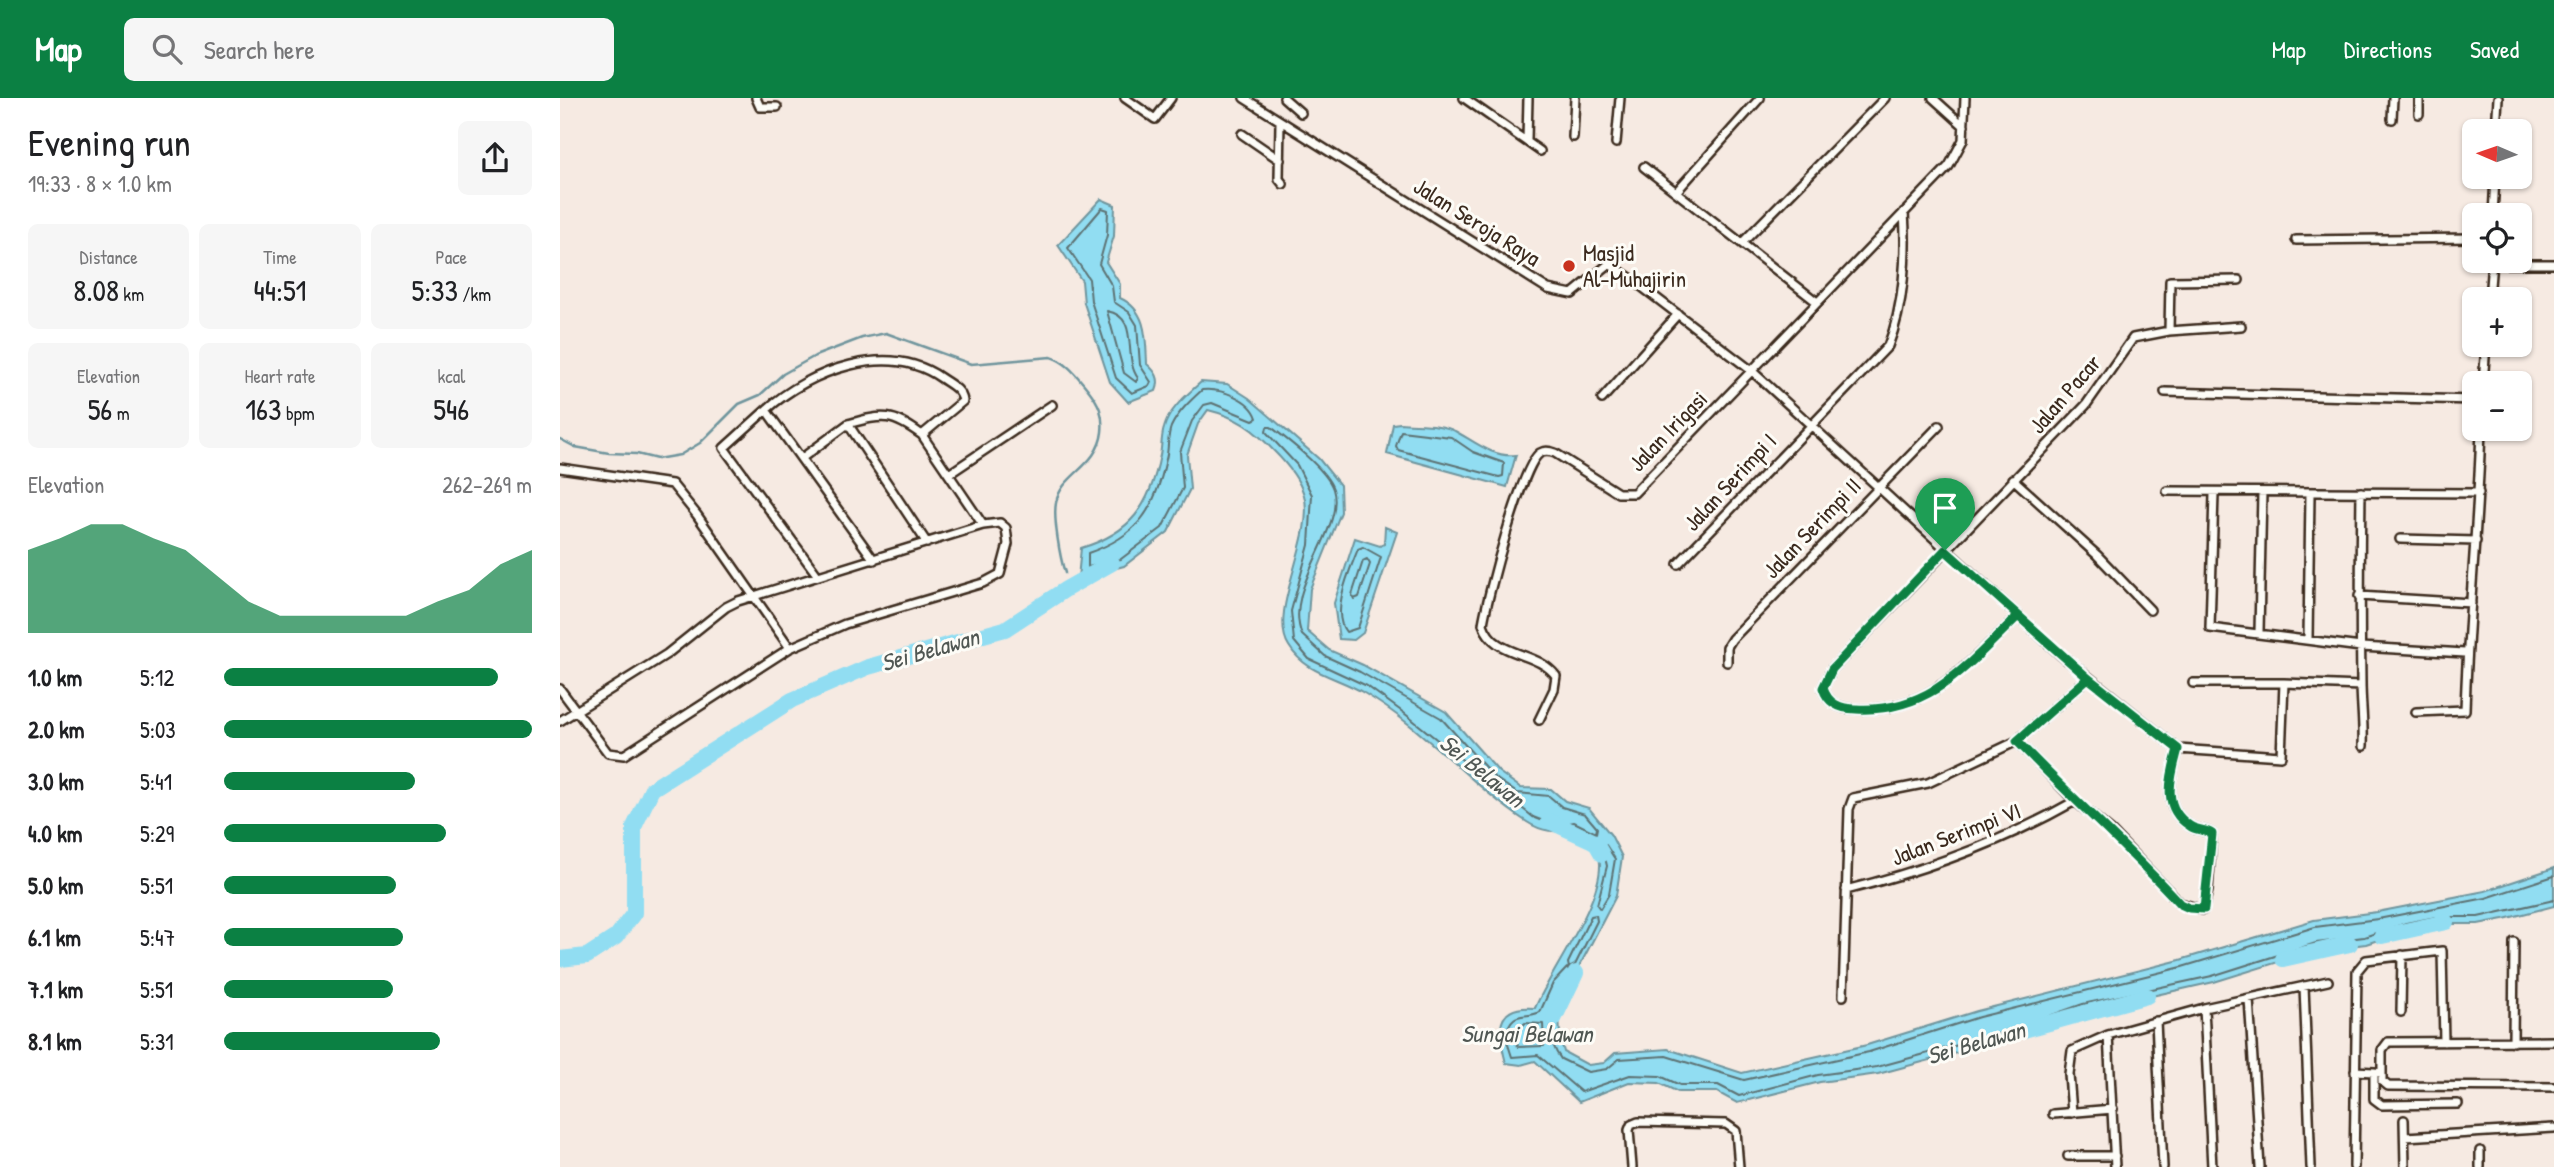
<!DOCTYPE html>
<html lang="en">
<head>
<meta charset="utf-8">
<style>
	:root { --surface:#fff; --page:#f6f6f6; --text:#202124; --muted:#757577; --accent:#0b8043 }
	body { margin:0; font-family:"Patrick Hand",sans-serif; background:var(--page); color:var(--text); height:100vh; display:flex; flex-direction:column; font-size:26px; white-space:nowrap }
	* { box-sizing:border-box; margin:0 }
	p { font-size:23px; color:var(--muted) }
	.icon { flex:none; width:38px; height:38px; fill:none; stroke:currentColor; stroke-width:2; stroke-linecap:round; stroke-linejoin:round }
	.map { position:relative; flex:1; overflow:hidden }
	.side { display:flex; flex-direction:column; background:var(--surface); width:560px }
	.side>* { flex:none }
	.needle { width:46px; rotate:272deg }
	.buttons { position:absolute; left:1902px; top:21px; display:grid; gap:14px }
	.buttons a { display:grid; place-items:center; width:70px; height:70px; border-radius:10px; background:var(--surface); box-shadow:0 2px 5px #0004; font-size:35px }
	.pin { position:absolute; display:grid; place-items:center; width:60px; height:60px; color:#fff; margin:-72px -30px; border-radius:50% 50% 50% 0; rotate:-45deg; box-shadow:0 0 7px #0007 }
	.pin .icon { rotate:45deg }
	.round { display:grid; place-items:center; flex:none; width:74px; height:74px; border-radius:10px; background:var(--page) }
	.overview { display:flex; align-items:center; justify-content:space-between; height:119px; padding:0 28px }
	h1 { font-size:38px; font-weight:600; line-height:52px }
	.metrics { display:grid; grid-template-columns:repeat(3,1fr); gap:10px; height:119px; padding:7px 28px }
	.metrics div { display:grid; align-content:center; border-radius:10px; background:var(--page); text-align:center }
	.metrics b { font-size:30px; font-weight:600 }
	.metrics small { font-size:19px; font-weight:400 }
	.metrics p { font-size:19px }
	.chart { height:196px; padding:14px 28px }
	.chart p { display:flex; justify-content:space-between }
	.chart svg { width:100%; height:126px; margin-top:7px; fill:var(--accent); opacity:.7 }
	ul { padding:0 28px; list-style:none; font-size:23px }
	li { display:grid; grid-template-columns:112px 84px 1fr; align-items:center; height:52px }
	li i { height:18px; border-radius:9px; background:var(--accent) }
	header { display:flex; align-items:center; gap:42px; box-sizing:border-box; height:98px; padding:0 35px; background:var(--accent); color:#fff }
	header strong { font-size:33px }
	nav { display:flex; gap:38px; margin-inline-start:auto; font-size:24px }
	.search { width:490px; height:63px; background:var(--page); display:flex; align-items:center; gap:18px; box-sizing:border-box; padding:0 24px; border-radius:10px; color:var(--muted); font-size:26px }
	main { display:flex; flex:1; min-height:0 }
	.map>svg:first-child { display:block }
	.water { fill:#91ddf2; stroke:#6f959d; stroke-width:2 }
	.lines { fill:none; stroke-linecap:round; stroke-linejoin:round }
	.shore { stroke:#5d7273; stroke-width:2 }
	.stream { stroke:#6f959d; stroke-width:2.5 }
	.river { stroke:#91ddf2; stroke-width:16 }
	.minor-casing { stroke:#3b2a1e; stroke-width:12 }
	.minor { stroke:#fdfcf7; stroke-width:7 }
	.route-casing { stroke:#fff; stroke-width:14 }
	.route { stroke:#0b8043; stroke-width:9 }
	.poi-dot { fill:#c8321e; stroke:#fdfcf7; stroke-width:2.5 }
	.labels { text-anchor:middle; stroke-width:6; stroke-linejoin:round; paint-order:stroke }
	.street-label { font-size:23px; fill:#3b2a1e; stroke:#fdfcf7 }
	.poi-label { font-size:23px; fill:#3b2a1e; stroke:#fdfcf7; text-anchor:start }
	.water-label { font-size:24px; font-style:italic; fill:#505753; stroke:#fdfcf7 }
</style>
</head>
<body>
<header>
<strong>Map</strong>
<div class="search"><svg class="icon" aria-label="search" viewBox="0 0 24 24"><circle cx="10" cy="10" r="6"/><path d="M15 15l6 6"/></svg>Search here</div>
<nav><a>Map</a><a>Directions</a><a>Saved</a></nav>
</header>
<main>
<section class="side">
<div class="overview"><div><h1>Evening run</h1><p>19:33 · 8 × 1.0 km</p></div><a class="round"><svg class="icon" aria-label="share" viewBox="0 0 24 24"><path d="M12 15V3M7 8l5-5 5 5M5 13v7h14v-7"/></svg></a></div>
<div class="metrics">
<div><p>Distance</p><b>8.08<small> km</small></b></div>
<div><p>Time</p><b>44:51</b></div>
<div><p>Pace</p><b>5:33<small> /km</small></b></div>
</div>
<div class="metrics">
<div><p>Elevation</p><b>56<small> m</small></b></div>
<div><p>Heart rate</p><b>163<small> bpm</small></b></div>
<div><p>kcal</p><b>546</b></div>
</div>
<div class="chart"><p><span>Elevation</span>262–269 m</p>
<svg viewBox="0 0 160 44" preserveAspectRatio="none"><path d="M0 44V15L10 11L20 6L30 6L40 11L50 15L60 24L70 33L80 38L90 38L100 38L110 38L120 38L130 33L140 29L150 20L160 15V44z"/></svg>
</div>
<ul>
<li><b>1.0 km</b>5:12<i style="width:89%"></i></li>
<li><b>2.0 km</b>5:03<i style="width:100%"></i></li>
<li><b>3.0 km</b>5:41<i style="width:62%"></i></li>
<li><b>4.0 km</b>5:29<i style="width:72%"></i></li>
<li><b>5.0 km</b>5:51<i style="width:56%"></i></li>
<li><b>6.1 km</b>5:47<i style="width:58%"></i></li>
<li><b>7.1 km</b>5:51<i style="width:55%"></i></li>
<li><b>8.1 km</b>5:31<i style="width:70%"></i></li>
</ul>
</section>
<div class="map">
<svg width="1994" height="1069" viewBox="0 0 1994 1069">
	<rect width="100%" height="100%" fill="#f6eae2"/>
	<filter id="ink" filterUnits="userSpaceOnUse"><feTurbulence type="fractalNoise" baseFrequency=".0143" numOctaves="2"/><feDisplacementMap in="SourceGraphic" scale="14" xChannelSelector="R" yChannelSelector="G"/><feConvolveMatrix kernelMatrix="1 2 1 2 8 2 1 2 1" color-interpolation-filters="sRGB"/></filter>
	<g filter="url(#ink)">
		<path class="water" d="M541,101l14,6 -1,31 -8,26 14,22v14c27,12 26,40 27,66 9,8 14,15 9,27l-28,11 -18,-20 -26,-79 -2,-22 -24,-36z
			M641,284l26,2 22,14 70,61 21,26 1,27 -31,77 -3,42 22,19 34,15 83,47 53,60 22,16 30,1 14,12 24,7 22,27 11,22 -6,39 -52,100c-6,20 -6,36 0,56l24,13 16,-2 11,-10 53,-4 74,24 125,-28 110,-34 203,-51 134,-40 63,-8 108,-21 69,-23v38l-50,13 -26,5h-40l-30,6 -42,14 -49,6 -103,32 -129,29 -88,31 -119,32 -58,8 -83,21 -20,-11h-39l-19,-9 -30,-1 -50,20 -44,-41 -14,4 -15,-2c-8,-29 -13,-59 29,-55 16,-38 66,-104 65,-144 0,-7 -4,-15 -6,-21l-21,-14c-17,4 -31,3 -46,-7 -58,-38 -103,-94 -163,-129 -26,-16 -58,-19 -75,-47 -22,-34 27,-110 15,-151 -5,-17 -18,-32 -30,-44 -20,-22 -37,-34 -66,-41l-10,14 -11,31 3,34 -22,43 -44,34 -46,12 3,-30c50,-15 69,-42 79,-93 2,-9 1,-18 4,-27 5,-19 23,-33 37,-46z
			M840,325c16,2 41,0 55,8 19,10 38,27 61,24l-9,32 -120,-33 6,-30z
			M825,429l12,5 -34,101 -9,7 -15,-1 -5,-36 21,-65 25,8 4,-2z"/>
		<g class="lines">
			<path class="shore" d="M542,110l6,2 -1,25 -8,29 13,22 2,16 15,10 8,13 3,40 11,17 -2,4 -17,7 -16,-15 -25,-77 -2,-22 -21,-31z
				M547,213c34,6 15,46 31,67l-2,4 -12,-9z
				M642,292c19,-2 49,9 55,28l-4,2 -41,-17 -8,2 -12,16 -12,31 3,36 -21,40 -41,31 -33,8v-14c50,-17 67,-43 78,-94 3,-10 1,-22 5,-32 7,-15 19,-26 31,-37z
				M707,329h4c17,13 55,42 62,62 13,40 -51,99 -31,146l23,21 35,16 81,46 53,59 23,16 32,3 13,11 23,7 12,14 -1,5 -22,-11 -18,4 -23,-9 -129,-104 -37,-27 -58,-27 -15,-18 -3,-30 18,-66 3,-50 -15,-30 -31,-33z
				M841,333l50,6 22,15 31,11 -1,13 -4,1 -101,-27 -2,-4z
				M803,449l18,10 -23,71 -12,4c-16,-20 4,-62 12,-83z
				M807,461l3,5 -11,33 -5,2 -2,-4 11,-34z
				M1046,747l9,14 -6,35 -9,15 -3,-4 10,-39 -4,-17z
				M1994,778l-68,22 -108,21 -63,8 -133,40 -203,50 -110,35 -125,28 -78,-24 -47,3 -12,10 -19,3 -27,-13c-21,-26 -5,-62 9,-86l-3,-5 -14,15 -13,29c-18,8 -26,-4 -35,23l7,22 26,-2 43,37 49,-17 30,1 20,9h38l21,11 79,-21 59,-8 118,-32 88,-31 129,-28 104,-33 48,-6 42,-14 30,-6h42l76,-17
				M1036,817l1,6 -22,44 -6,3 -1,-5 23,-47z
				M965,925l18,1 1,22 -26,1 -3,-13z"/>
			<path class="stream" d="M0,341l15,8 34,6 28,1 20,5 23,-4 20,-12 39,-39 21,-9 23,-21 32,-18 47,-18 24,-5 85,31 80,-7c16,5 25,18 36,31 12,15 17,26 15,44 -4,35 -41,42 -46,71 -3,15 4,55 9,70"/>
			<path class="river" d="M989,723l46,21 7,12
				M1822,838l64,-14
				M0,861l27,-3 29,-19 18,-24v-86l18,-38 140,-89 76,-33 137,-38 61,-40 46,-26
				M1723,861l67,-15
				M994,921l22,-46
				M1460,933l127,-35"/>
			<g class="minor-casing">
				<path id="minor" d="M196,0l4,9h17
					M565,0l30,21 16,-21
					M684,0l304,191 24,5 37,-30 20,13 123,94 309,284 117,94 103,7 3,-73 77,3
					M724,0l17,15
					M904,0l76,53
					M1373,0l31,28
					M1859,16v-16
					M1832,21l1,-21
					M720,24l-1,57 4,5
					M1936,33l2,-33
					M682,36l38,26
					M1013,39l2,-39
					M967,42l1,-42
					M1056,45l4,-45
					M1084,69l173,135
					M1116,94l84,-94
					M1933,117l2,-38
					M1736,142l178,-2
					M1182,145l143,-145
					M1932,166h62
					M1929,201l3,-38
					M1609,233l1,-50 69,-1
					M1923,285l3,-38
					M1605,294l309,8
					M1042,301l76,-85
					M206,312l-42,38 94,128
					M288,326c36,-10 44,-11 74,11
					M242,360l46,-34 79,119
					M0,370l112,16 25,31 93,133 -166,107 -16,-2 -48,-64
					M389,376l103,-69
					M1453,381l84,76 53,55
					M1607,393l312,2
					M1801,394c-1,63 -1,126 0,190 0,22 3,42 2,64
					M1654,396l-4,134 151,19 104,6
					M1840,441l76,2
					M314,462l-108,-150c44,-40 122,-69 175,-32 10,7 20,11 22,23l-41,34 61,90
					M1118,466l210,-218c16,-40 19,-91 16,-134
					M1799,498l112,7
					M1458,518c-50,47 -87,97 -162,93 -16,0 -28,-5 -33,-21l9,-19 254,-264 47,-67 36,-7 72,-5
					M1699,534l3,-140
					M1748,541l2,-145
					M1167,564v-15l5,-8 207,-213
					M1633,585h91
					M1856,614l49,-2c3,-94 13,-187 16,-281
					M979,622l15,-31 2,-13c-19,-26 -62,-18 -73,-52 4,-26 39,-160 57,-171 5,-3 10,-2 15,0l63,40h16l315,-327 14,-26 2,-42
					M0,623l107,-67 59,-47 12,-6 245,-76 17,-2 6,5 2,16 -8,30 -17,9 -138,41 -55,24
					M1457,643l58,60 35,29 70,73 23,7 5,-19 4,-57c-7,-5 -15,-3 -22,-8 -30,-19 -19,-50 -12,-77
					M1286,792c80,-20 157,-48 229,-89
					M1744,888l7,181
					M1283,898l6,-187 4,-11 75,-15 89,-42 71,-63
					M1689,901l11,168
					M1644,910l8,159
					M1841,914l1,-57
					M1596,923l7,146
					M1953,944l1,-100
					M1795,973l19,1v27l8,6 76,-1
					M1814,974l8,1v-23l6,-8 166,-1
					M1822,975v8l6,5 166,1
					M1512,1015l-3,-39 3,-23 36,-16
					M1493,1016l60,-5
					M1844,1022l1,47
					M1845,1039l149,-9
					M1508,1058h47
					M1072,1069l-3,-37 2,-5 7,-3 88,2 10,7 3,36
					M1555,1069l-7,-132 96,-27 124,-27
					M1794,1069l3,-196 9,-11 76,-9 2,91
					M1920,1069v-16"/>
			</g>
			<use href="#minor" class="minor"/>
		</g>
	</g>
	<g class="lines" filter="url(#ink)">
		<g class="route-casing">
			<path id="route" d="M1385,452l143,128 90,71c-7,27 -18,58 12,77 7,5 15,3 22,8l-8,75 -15,-1 -9,-4c-52,-57 -110,-107 -163,-163l71,-63 -70,-62c-50,48 -87,97 -162,93 -16,0 -28,-5 -33,-21l9,-19 113,-119"/>
		</g>
		<use href="#route" class="route"/>
	</g>
	<circle class="poi-dot" cx="1009" cy="168" r="7"/>
	<g class="labels">
		<g class="street-label">
			<text transform="translate(917 124) rotate(32)" y="8">Jalan Seroja Raya</text>
			<text transform="translate(1505 296) rotate(-49)" y="8">Jalan Pacar</text>
			<text transform="translate(1108 333) rotate(-46)" y="8">Jalan Irigasi</text>
			<text transform="translate(1170 384) rotate(-47)" y="8">Jalan Serimpi I</text>
			<text transform="translate(1252 430) rotate(-46)" y="8">Jalan Serimpi II</text>
			<text transform="translate(1396 736) rotate(-21)" y="8">Jalan Serimpi VI</text>
		</g>
		<g class="poi-label">
			<text x="1023" y="163">Masjid<tspan x="1023" dy="26">Al-Muhajirin</tspan></text>
		</g>
		<g class="water-label">
			<text transform="translate(370 552) rotate(-16)" y="8">Sei Belawan</text>
			<text transform="translate(922 673) rotate(39)" y="8">Sei Belawan</text>
			<text x="967" y="944">Sungai Belawan</text>
			<text transform="translate(1416 945) rotate(-16)" y="8">Sei Belawan</text>
		</g>
	</g>
</svg>
<div class="buttons">
<a><svg class="needle" viewBox="-14 -14 28 28"><path d="M0-13l5 13h-10z" fill="#e53935"/><path d="M0 13l5-13h-10z" fill="#757577"/></svg></a>
<a><svg class="icon" aria-label="locate" viewBox="0 0 24 24"><circle cx="12" cy="12" r="6"/><path d="M12 2v4M12 18v4M2 12h4M18 12h4"/></svg></a>
<a>+</a>
<a>−</a>
</div>
<div class="pin" style="left:1385px;top:452px;background:#1e9e55"><svg class="icon" aria-label="arrive" viewBox="0 0 24 24"><path d="M6 21V4h12l-3 4 3 4H6"/></svg></div>
</div>
</main>
</body>
</html>
